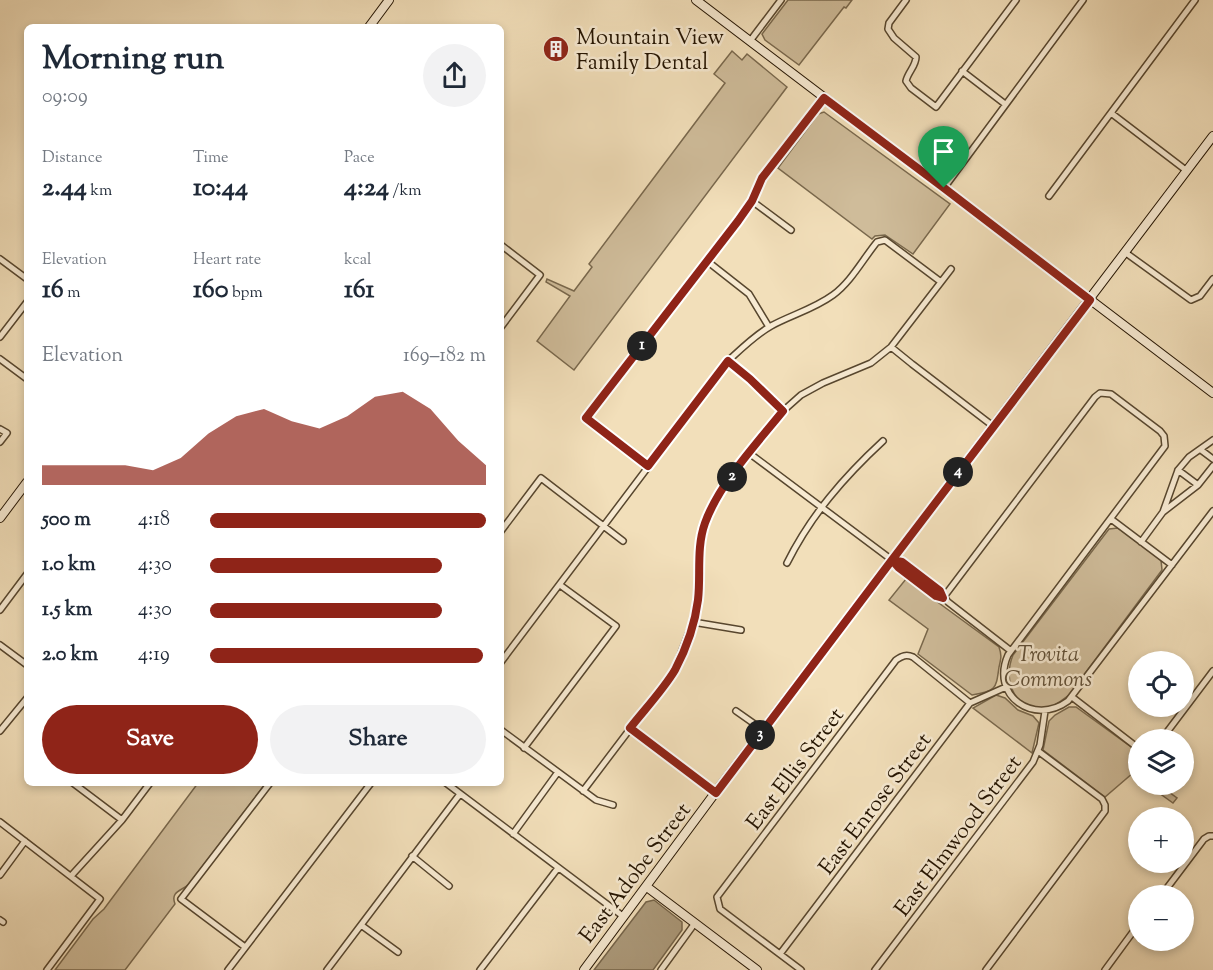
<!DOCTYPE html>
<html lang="en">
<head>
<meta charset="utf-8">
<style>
	:root { --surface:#fff; --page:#f2f2f3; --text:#1f2937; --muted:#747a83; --accent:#8f2418 }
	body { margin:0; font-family:"Sorts Mill Goudy",serif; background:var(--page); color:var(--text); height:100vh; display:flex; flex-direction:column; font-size:22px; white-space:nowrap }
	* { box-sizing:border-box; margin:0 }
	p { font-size:20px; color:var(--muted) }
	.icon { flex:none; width:33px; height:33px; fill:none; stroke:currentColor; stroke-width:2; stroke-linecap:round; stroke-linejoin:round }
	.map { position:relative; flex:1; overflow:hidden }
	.drawer { position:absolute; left:24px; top:24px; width:480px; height:762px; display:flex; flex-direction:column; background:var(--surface); border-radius:9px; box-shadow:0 3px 9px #0003 }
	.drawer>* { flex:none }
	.tools { position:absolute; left:1128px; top:651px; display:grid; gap:12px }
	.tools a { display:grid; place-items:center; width:66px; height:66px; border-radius:50%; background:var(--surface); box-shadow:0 3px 9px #0003; font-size:30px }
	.pin { position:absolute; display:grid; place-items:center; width:51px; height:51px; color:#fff; margin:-62px -26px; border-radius:50% 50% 50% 0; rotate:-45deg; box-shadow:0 0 6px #0007 }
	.pin .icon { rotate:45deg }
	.km { position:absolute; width:30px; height:30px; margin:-15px; border-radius:50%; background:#222; color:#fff; font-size:16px; line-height:30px; text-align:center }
	.round { display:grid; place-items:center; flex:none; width:63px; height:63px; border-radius:32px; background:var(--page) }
	.head { display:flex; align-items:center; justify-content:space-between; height:102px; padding:0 18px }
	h1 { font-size:33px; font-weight:800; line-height:45px }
	.metrics { display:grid; grid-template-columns:repeat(3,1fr); gap:9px; height:102px; padding:6px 18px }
	.metrics div { display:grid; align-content:center }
	.metrics b { font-size:26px; font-weight:800 }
	.metrics small { font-size:16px; font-weight:400 }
	.metrics p { font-size:16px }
	.chart { height:168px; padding:12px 18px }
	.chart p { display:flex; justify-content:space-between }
	.chart svg { width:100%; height:108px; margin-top:6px; fill:var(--accent); opacity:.7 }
	.button { display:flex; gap:12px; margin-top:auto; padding:12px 18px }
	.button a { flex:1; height:69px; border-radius:36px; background:var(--accent); color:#fff; font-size:24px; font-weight:800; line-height:69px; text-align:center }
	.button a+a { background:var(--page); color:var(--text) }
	ul { padding:0 18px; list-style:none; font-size:20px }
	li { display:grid; grid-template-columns:96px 72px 1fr; align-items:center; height:45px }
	li i { height:15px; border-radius:8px; background:var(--accent) }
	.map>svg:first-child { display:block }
	.park { fill:#cfbc9a; stroke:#79684d; stroke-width:1.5 }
	.water { fill:#ac9a7b; stroke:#75644a; stroke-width:1.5 }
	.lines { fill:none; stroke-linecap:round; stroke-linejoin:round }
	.street-casing { stroke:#57462e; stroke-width:8 }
	.secondary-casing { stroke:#231300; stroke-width:10 }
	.street { stroke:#f7ead2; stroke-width:5 }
	.secondary { stroke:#f7ead2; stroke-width:8 }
	.route-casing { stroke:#fff; stroke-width:12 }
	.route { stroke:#8f2418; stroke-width:8 }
	.labels { text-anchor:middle; stroke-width:5; stroke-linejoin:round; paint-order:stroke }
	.poi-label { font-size:22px; fill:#231300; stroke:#f7ead2; text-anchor:start }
	.park-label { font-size:22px; font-style:italic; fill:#5f4e36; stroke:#f7ead2 }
	.street-label { font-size:22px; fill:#231300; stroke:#f7ead2 }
</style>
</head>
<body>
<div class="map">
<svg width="1213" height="970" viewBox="0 0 1213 970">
	<rect width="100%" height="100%" fill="#f2dfba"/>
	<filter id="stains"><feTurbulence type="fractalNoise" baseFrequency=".00333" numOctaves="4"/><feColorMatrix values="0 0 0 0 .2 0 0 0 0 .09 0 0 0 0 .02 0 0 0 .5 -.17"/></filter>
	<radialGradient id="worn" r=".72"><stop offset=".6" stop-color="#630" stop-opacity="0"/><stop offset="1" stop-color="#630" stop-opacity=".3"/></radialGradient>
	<path class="park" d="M788,0h64l-6,8 -2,-1 -45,58 -34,-25 -3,-6z
		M732,51l10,9 5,-6 40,33 -213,283 -37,-29 33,-45 -24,-14 1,-3 27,12 18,-24 -3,-3 136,-181 -11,-9z
		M824,112l126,92 -37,50 -28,-19 -10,1 -3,3 -94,-71 40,-54z
		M1118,528l43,32 1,10 -93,125c-7,5 -13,11 -20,12 -34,6 -47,-25 -36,-52l96,-126z
		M906,579l93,68c3,9 2,11 0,20 -3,21 -2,24 -27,28l-54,-41 10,-25 -39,-29z
		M996,695l9,3 13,12 15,6 6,7 -7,30 -59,-45z
		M1069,707h7l62,45v26l-5,-5 -28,24 -62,-47 6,-29 6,-6z
		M198,783h68l-77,101c-7,7 -19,7 -14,20l-50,66h-70l38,-51 11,-10z
		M1148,785h11l18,13 -4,5z"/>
	<path class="water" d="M654,900l28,22v8l-29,40h-59l52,-68z"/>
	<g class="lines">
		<g class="street-casing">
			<path id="street" d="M906,0l-17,23 -1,6 6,9 22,19c0,9 -8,15 -10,24l5,7 25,19 80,-107
				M750,41l31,-41
				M962,71l43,33
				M1111,113l76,58
				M944,188l139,-188
				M1049,196l146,-196
				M752,201l39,29
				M501,245l39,30 -39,52
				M1126,253l65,47 9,-4 13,-17
				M0,259l27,20
				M707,261l42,33 20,33
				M0,337l27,-35
				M891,347l21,17 81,62
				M0,359l27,20
				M728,361l22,18 33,32
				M0,429l7,4 -7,9
				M1201,450l12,9
				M749,453l143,107 6,7 38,29 7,2
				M648,466l-62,-48 156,-202 21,-37 61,-81
				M1178,470l20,15
				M1163,512l15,-42 11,-13 24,-17
				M1111,519l61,46
				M501,531l40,-53 82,63
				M1141,542l22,-30 35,-27 15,-19
				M892,560l10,2 38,29 8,11 63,49
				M787,563c24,-48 57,-86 96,-122
				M943,598l152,-201 5,-4 11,1 49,37 4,5 1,10 -157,209c-18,41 26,71 60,46l145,-190
				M0,610l27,-36
				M693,622l48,8
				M0,645l27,20
				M501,662l227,-301c14,-13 27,-26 43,-35 20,-11 43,-17 62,-31 18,-13 30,-36 44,-53l8,-2 56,42
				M1072,697l66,51
				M736,711l27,19
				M630,728l85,65
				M501,730l95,70 17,5
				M0,731l27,-33
				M1161,740l52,-69
				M524,748l92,-122 -56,-41
				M73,783l49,37
				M446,783l178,134
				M583,791l91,-120 19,-49 5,-23 3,-61 9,-26 9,-17 30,-42 34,-42 18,-16 22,-12 48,-20 20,-16 60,-78
				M0,822l100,77 -53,71
				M513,834l45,-62
				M412,856l37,30
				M0,875l25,-34
				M71,876l51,-56 28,-37
				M1161,896l43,-57 5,-3h4
				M0,920l3,2
				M361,925l37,27
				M245,947l-64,-48 89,-116
				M780,954l190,-251 36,-16
				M228,970l143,-187
				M327,970l133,-176
				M480,970l78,-102
				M661,970l34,-47
				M801,970l-81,-61 -3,-12 179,-237c6,-4 10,-6 17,-3l57,46
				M875,970l158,-208 7,-17 5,-34
				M986,970l119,-159v-6l-3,-6 -64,-48
				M1105,970l33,-45"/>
		</g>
		<g class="secondary-casing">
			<path id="secondary" d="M696,0l517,393
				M369,27l20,-27
				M0,518l27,-36
				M647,887l110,83
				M584,970l131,-177 498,-657"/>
		</g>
		<use href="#street" class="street"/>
		<use href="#secondary" class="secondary"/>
	</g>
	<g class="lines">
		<g class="route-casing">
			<path id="route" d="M944,188l-120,-90 -62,80 -10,23 -14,20 -152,197 62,48 80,-105 22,18 33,32c-26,32 -64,73 -78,112 -9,25 -4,52 -7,77 -3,24 -12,49 -23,70 -12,20 -30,39 -45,58l86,65 176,-233 6,7 38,29 7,2 -3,-7 -38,-29 -10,-2 198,-260 -146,-112"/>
		</g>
		<use href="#route" class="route"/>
	</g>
	<defs>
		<g id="building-disc" transform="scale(1.35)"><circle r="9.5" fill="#8f2418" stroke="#f7ead2"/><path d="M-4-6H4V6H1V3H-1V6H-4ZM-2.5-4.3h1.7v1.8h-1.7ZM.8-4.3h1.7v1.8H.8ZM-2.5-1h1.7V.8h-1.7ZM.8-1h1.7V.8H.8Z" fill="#fff"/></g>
	</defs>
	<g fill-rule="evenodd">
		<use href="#building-disc" x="556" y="49"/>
	</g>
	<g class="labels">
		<g class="poi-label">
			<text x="576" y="44">Mountain View<tspan x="576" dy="25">Family Dental</tspan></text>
		</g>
		<g class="park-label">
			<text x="1048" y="661">Trovita<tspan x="1048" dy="25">Commons</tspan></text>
		</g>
		<g class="street-label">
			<text transform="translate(794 768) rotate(-53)" y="8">East Ellis Street</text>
			<text transform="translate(874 803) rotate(-53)" y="8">East Enrose Street</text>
			<text transform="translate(957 835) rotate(-53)" y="8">East Elmwood Street</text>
			<text transform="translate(634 872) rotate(-53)" y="8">East Adobe Street</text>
		</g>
	</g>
	<rect width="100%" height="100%" filter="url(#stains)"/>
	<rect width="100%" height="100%" fill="url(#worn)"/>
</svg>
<div class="tools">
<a><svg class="icon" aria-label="locate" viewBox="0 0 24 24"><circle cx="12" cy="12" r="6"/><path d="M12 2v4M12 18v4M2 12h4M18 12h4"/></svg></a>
<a><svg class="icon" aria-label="layers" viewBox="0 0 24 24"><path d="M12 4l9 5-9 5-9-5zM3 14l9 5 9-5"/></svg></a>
<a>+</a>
<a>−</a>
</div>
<div class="pin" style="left:944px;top:188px;background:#1e9e55"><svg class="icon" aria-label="arrive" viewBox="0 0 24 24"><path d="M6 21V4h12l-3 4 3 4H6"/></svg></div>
<b class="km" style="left:642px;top:346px">1</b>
<b class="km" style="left:732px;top:477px">2</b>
<b class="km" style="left:760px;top:735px">3</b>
<b class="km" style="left:958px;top:472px">4</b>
<section class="drawer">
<div class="head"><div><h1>Morning run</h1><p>09:09</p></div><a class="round"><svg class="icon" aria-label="share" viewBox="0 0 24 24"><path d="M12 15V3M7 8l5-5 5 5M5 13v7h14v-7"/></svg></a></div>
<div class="metrics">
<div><p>Distance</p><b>2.44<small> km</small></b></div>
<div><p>Time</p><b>10:44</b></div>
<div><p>Pace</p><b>4:24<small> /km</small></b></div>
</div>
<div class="metrics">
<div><p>Elevation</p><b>16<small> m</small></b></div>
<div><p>Heart rate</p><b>160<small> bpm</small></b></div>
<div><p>kcal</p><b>161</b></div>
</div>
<div class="chart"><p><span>Elevation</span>169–182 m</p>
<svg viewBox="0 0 160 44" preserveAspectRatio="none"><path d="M0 44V36L10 36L20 36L30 36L40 38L50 33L60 23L70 16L80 13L90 18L100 21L110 16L120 8L130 6L140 13L150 26L160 36V44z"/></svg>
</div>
<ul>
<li><b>500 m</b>4:18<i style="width:100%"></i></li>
<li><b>1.0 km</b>4:30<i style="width:84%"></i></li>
<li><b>1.5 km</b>4:30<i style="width:84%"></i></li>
<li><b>2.0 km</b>4:19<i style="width:99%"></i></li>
</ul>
<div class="button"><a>Save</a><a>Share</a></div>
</section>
</div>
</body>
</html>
